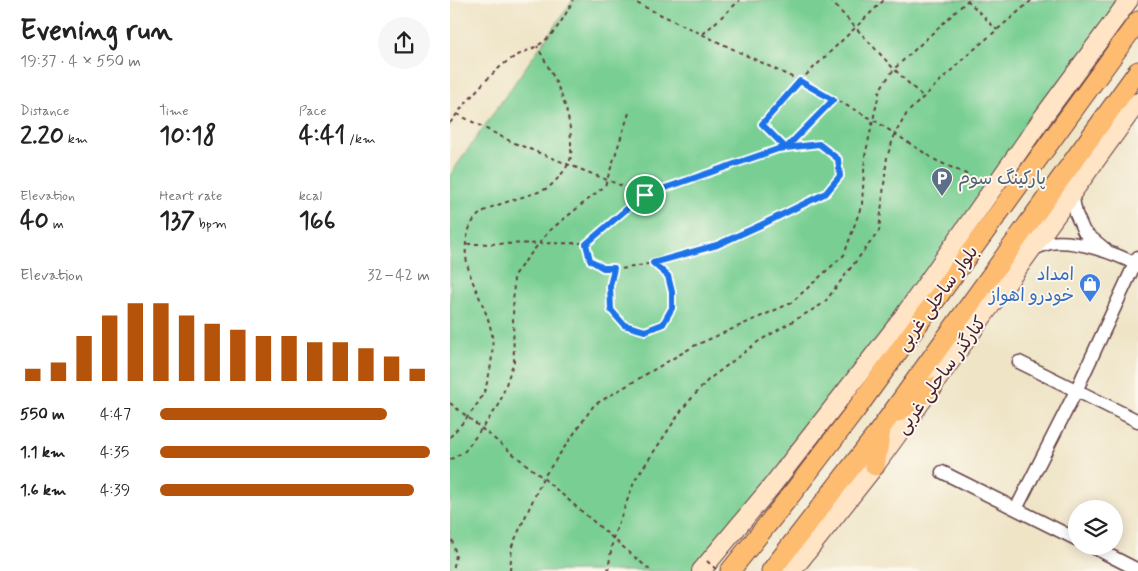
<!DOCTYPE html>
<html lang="en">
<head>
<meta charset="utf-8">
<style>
	:root { --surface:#fff; --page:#f6f6f6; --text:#222; --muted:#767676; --accent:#b45309 }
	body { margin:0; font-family:Mynerve,"Playpen Sans Arabic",sans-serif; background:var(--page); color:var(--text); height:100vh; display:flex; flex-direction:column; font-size:19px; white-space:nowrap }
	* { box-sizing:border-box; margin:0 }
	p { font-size:16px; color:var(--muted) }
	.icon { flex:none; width:28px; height:28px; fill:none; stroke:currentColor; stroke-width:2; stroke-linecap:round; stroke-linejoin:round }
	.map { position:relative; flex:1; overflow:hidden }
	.side { display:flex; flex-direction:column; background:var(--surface); width:450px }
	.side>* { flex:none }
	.buttons { position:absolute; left:618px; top:500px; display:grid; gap:10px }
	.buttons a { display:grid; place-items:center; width:55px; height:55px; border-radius:50%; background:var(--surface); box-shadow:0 2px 12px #0003; font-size:25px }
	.pin { position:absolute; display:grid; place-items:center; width:42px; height:42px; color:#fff; margin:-21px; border:2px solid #fff; border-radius:50%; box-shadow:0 1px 5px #0007 }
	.round { display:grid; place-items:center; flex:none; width:52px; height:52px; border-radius:26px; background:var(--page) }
	.summary { display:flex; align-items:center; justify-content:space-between; height:85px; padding:0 20px }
	h1 { font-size:28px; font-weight:700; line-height:38px }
	.metrics { display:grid; grid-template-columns:repeat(3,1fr); gap:8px; height:85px; padding:5px 20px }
	.metrics div { display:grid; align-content:center }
	.metrics b { font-size:25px; font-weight:700 }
	.metrics small { font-size:14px; font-weight:400 }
	.metrics p { font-size:14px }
	.chart { height:140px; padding:10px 20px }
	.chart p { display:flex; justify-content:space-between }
	.chart svg { width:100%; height:90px; margin-top:5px; stroke:var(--accent); stroke-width:6 }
	ul { padding:0 20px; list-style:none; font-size:16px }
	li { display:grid; grid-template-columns:80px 60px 1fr; align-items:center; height:38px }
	li i { height:12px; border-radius:6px; background:var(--accent) }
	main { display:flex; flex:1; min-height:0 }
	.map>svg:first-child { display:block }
	.park { fill:#79cf93; stroke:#62775f }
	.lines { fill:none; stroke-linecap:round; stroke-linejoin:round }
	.street-casing { stroke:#633d42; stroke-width:15 }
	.secondary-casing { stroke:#633d42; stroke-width:20 }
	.primary-casing { stroke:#633d42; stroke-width:21 }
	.path { stroke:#633d42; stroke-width:2; stroke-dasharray:4 4; stroke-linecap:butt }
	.street { stroke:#fff; stroke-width:12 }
	.secondary { stroke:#ffe4c6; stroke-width:18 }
	.primary { stroke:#febc71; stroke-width:19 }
	.path-bridge { stroke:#633d42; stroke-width:2; stroke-dasharray:4 4; stroke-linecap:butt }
	.route-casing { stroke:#fff; stroke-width:10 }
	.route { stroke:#1a73e8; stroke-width:6 }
	.labels { text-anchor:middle; stroke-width:4; stroke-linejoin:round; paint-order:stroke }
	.service-label { font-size:18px; fill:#4e5e75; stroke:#fbf7ec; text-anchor:start }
	.shop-label { font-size:18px; fill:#366cbe; stroke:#fbf7ec; text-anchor:end }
	.street-label { font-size:18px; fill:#4a1f2b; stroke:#fbf7ec }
</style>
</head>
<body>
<main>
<section class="side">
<div class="summary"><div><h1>Evening run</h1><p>19:37 · 4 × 550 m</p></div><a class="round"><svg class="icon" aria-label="share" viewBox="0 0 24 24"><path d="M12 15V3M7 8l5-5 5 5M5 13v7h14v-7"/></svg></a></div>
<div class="metrics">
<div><p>Distance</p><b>2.20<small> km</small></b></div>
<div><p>Time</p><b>10:18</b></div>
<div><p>Pace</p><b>4:41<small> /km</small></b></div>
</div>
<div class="metrics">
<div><p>Elevation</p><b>40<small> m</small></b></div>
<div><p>Heart rate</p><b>137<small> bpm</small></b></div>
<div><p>kcal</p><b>166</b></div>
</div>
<div class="chart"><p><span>Elevation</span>32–42 m</p>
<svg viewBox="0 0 160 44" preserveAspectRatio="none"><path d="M5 44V38M15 44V35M25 44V22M35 44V12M45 44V6M55 44V6M65 44V12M75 44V16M85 44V19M95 44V22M105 44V22M115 44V25M125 44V25M135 44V28M145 44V32M155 44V38"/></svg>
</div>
<ul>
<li><b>550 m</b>4:47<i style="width:84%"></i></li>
<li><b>1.1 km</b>4:35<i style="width:100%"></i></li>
<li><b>1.6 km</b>4:39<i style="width:94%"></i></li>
</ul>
</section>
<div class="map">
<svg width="688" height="571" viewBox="0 0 688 571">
	<rect width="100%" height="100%" fill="#fbf7ec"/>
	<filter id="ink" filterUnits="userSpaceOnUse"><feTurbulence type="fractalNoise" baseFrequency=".02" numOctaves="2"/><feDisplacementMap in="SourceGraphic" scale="10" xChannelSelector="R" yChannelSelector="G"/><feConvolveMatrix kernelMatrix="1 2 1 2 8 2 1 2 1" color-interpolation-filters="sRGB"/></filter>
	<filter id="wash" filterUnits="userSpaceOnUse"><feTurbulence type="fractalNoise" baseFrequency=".0096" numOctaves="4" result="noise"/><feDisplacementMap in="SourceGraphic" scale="20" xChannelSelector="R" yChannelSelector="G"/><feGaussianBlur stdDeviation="1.12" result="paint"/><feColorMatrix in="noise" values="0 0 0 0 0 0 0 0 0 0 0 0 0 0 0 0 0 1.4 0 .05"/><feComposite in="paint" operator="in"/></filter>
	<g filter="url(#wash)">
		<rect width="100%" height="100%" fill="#efe4c6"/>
		<path class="park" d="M123,0h554l-125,184 -301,387h-251v-396z"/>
	</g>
	<g filter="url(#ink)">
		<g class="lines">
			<g class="street-casing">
				<path id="street" d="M622,194l4,20 8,18 22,18
					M581,250c6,-2 13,-6 19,-7 25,-4 65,10 88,22
					M569,362l119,59
					M492,472l134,67
					M566,509l60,-118 62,-134
					M641,546l47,24"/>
			</g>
			<g class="secondary-casing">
				<path id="secondary" d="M251,571l70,-84 127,-163 145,-207 86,-117
					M342,571l83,-105 263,-364"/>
			</g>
			<g class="primary-casing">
				<path id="primary" d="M448,412l35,-25
					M425,466l6,-36
					M280,571l64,-80 61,-80 283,-390
					M321,571l105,-136 262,-364"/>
			</g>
			<path class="path" d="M180,0l170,81 72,38 65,42 45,20
				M380,0l64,69 29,28
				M517,0l30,30
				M253,34l37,-34
				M383,100l-47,48 -25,-24 39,-43 84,-81
				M7,114l55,28 133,53
				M0,123c16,-21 34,-43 55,-60 9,-7 20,-11 30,-16 19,-10 29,-29 38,-47
				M17,244l119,-1 42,-35 17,-13 133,-46 41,-5 20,15 1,17 -14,17 -65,32 -44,20 -73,20 -23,4 -18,-2 -13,-7 -4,-17
				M164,268l-5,18 2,24 13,15 21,6 18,-7 9,-16v-16l-4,-16 -15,-13
				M0,403l93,75 108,93
				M0,437c12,-14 27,-29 34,-45 6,-16 10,-40 8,-56 -5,-38 -38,-68 -22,-109 7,-17 24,-21 40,-26 10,-4 30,-8 39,-14 7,-6 18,-18 21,-27 2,-4 1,-10 1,-15 0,-38 -16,-66 -34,-99
				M0,460l15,-9 34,-46 15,-44 -1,-43 1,-43 35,-44 56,-45 24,-73
				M0,532l6,23 -3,16
				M60,571l2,-25 31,-68 51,-73 100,-59 97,-43 53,-48 18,-51 3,-48 15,-67 14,-20 74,-69
				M158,571l5,-33 22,-58 48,-72 25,-28 51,-39 65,-38 55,-72 8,-74 8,-23 12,-21 57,-55 68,-58"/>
			<use href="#street" class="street"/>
			<use href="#secondary" class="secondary"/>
			<use href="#primary" class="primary"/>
			<path class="path-bridge" d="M257,561l11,10"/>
		</g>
	</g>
	<g class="lines" filter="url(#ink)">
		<g class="route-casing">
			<path id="route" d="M195,195l-17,13 -42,36 4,16 13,8h11l-4,18 1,24 13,15 21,6 18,-7 9,-16v-16l-4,-16 -15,-13 64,-18 44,-20 65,-32 14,-17 -2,-17 -19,-15 -33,4 47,-48 -33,-19 -38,43 24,24 -8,1 -133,46"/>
		</g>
		<use href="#route" class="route"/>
	</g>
	<defs>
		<g id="parking-pin" transform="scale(1.125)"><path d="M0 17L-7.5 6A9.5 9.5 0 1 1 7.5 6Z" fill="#5c6f8a" stroke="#fbf7ec"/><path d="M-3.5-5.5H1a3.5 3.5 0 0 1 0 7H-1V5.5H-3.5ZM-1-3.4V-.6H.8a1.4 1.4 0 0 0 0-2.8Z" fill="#fff"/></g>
		<g id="shop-pin" transform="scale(1.125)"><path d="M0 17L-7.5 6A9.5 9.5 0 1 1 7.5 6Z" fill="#3f7fe0" stroke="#fbf7ec"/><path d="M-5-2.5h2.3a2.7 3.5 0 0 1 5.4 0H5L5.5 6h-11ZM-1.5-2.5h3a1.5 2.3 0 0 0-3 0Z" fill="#fff"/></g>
	</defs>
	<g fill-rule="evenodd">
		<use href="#parking-pin" x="492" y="178"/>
		<use href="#shop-pin" x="640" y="284"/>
	</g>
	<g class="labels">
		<g class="service-label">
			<text x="508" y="184">پارکینگ سوم</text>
		</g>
		<g class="shop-label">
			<text x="624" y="280">امداد<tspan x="624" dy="21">خودرو اهواز</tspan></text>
		</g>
		<g class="street-label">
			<text transform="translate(487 298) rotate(-54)" y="6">بلوار ساحلی غربی</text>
			<text transform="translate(491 375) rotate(-54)" y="6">کنارگذر ساحلی غربی</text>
		</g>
	</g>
</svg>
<div class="buttons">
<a><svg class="icon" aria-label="layers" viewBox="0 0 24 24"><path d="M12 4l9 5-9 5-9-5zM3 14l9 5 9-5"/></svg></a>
</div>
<div class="pin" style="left:195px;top:195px;background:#1e9e55"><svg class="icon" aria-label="arrive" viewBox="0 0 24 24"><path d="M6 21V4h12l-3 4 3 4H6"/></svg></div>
</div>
</main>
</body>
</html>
